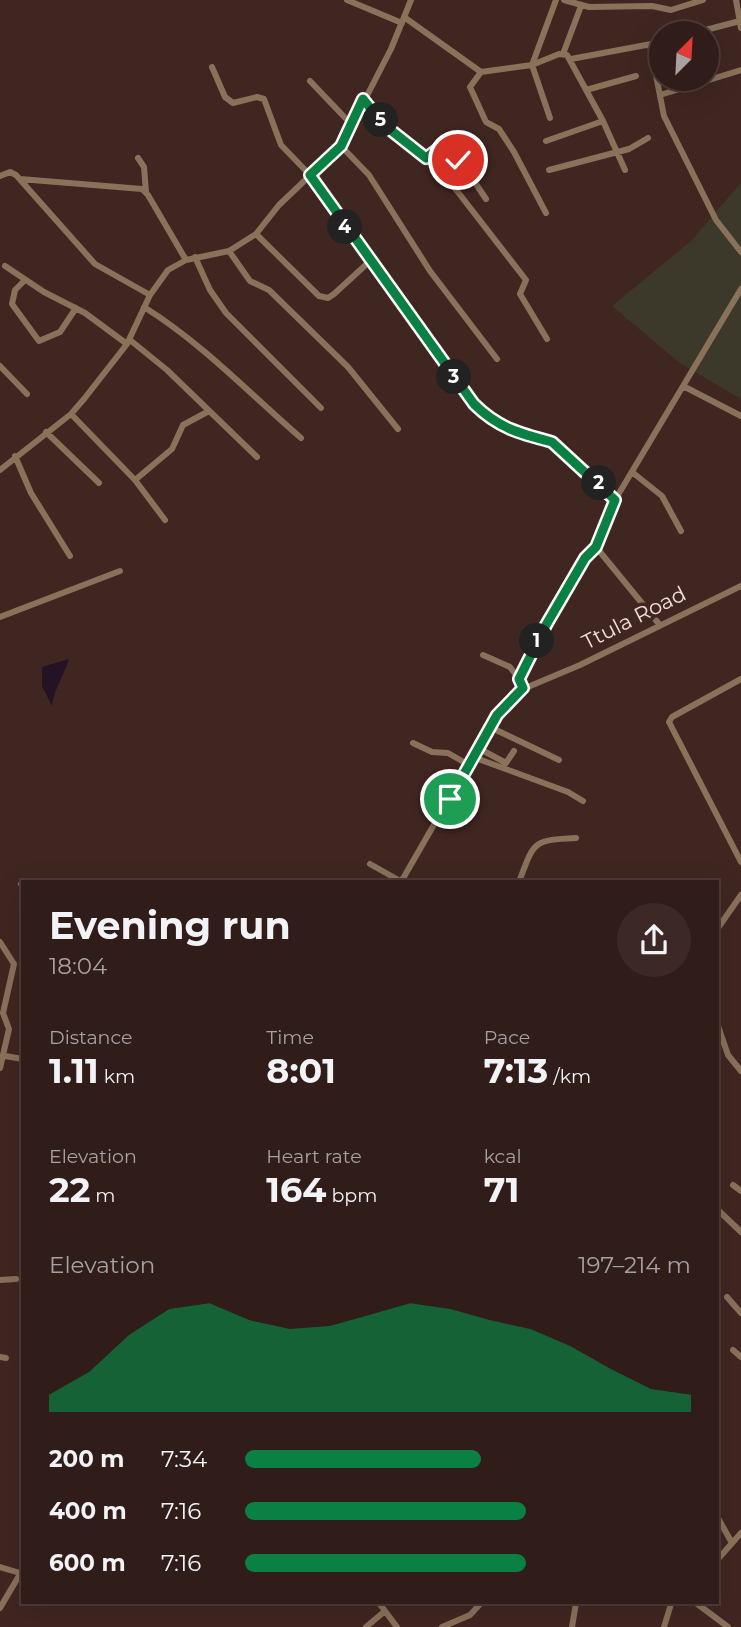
<!DOCTYPE html>
<html lang="en">
<head>
<meta charset="utf-8">
<style>
	:root { --surface:#301c19; --page:#3c2926; --text:#f1f3f6; --muted:#a8a1a2; --line:#4b3a38; --accent:#0b8043 }
	body { margin:0; font-family:Montserrat,sans-serif; background:var(--page); color:var(--text); height:100vh; display:flex; flex-direction:column; font-size:26px; white-space:nowrap }
	* { box-sizing:border-box; margin:0 }
	p { font-size:23px; color:var(--muted) }
	.icon { flex:none; width:38px; height:38px; fill:none; stroke:currentColor; stroke-width:2; stroke-linecap:round; stroke-linejoin:round }
	.map { position:relative; flex:1; overflow:hidden }
	.drawer { position:absolute; left:21px; top:880px; width:698px; height:724px; display:flex; flex-direction:column; background:var(--surface); border-radius:0px; box-shadow:0 7px 28px #0002,0 0 0 2px var(--line) }
	.drawer>* { flex:none }
	.needle { width:46px; rotate:24deg }
	.buttons { position:absolute; left:649px; top:21px; display:grid; gap:14px }
	.buttons a { display:grid; place-items:center; width:70px; height:70px; border-radius:50%; background:var(--surface); box-shadow:0 7px 28px #0002,0 0 0 2px var(--line); font-size:35px }
	.pin { position:absolute; display:grid; place-items:center; width:60px; height:60px; color:#fff; margin:-30px; border:4px solid #fff; border-radius:50%; box-shadow:0 2px 7px #0007 }
	.km { position:absolute; width:35px; height:35px; margin:-18px; border-radius:50%; background:#222; color:#fff; font-size:19px; line-height:35px; text-align:center }
	.round { display:grid; place-items:center; flex:none; width:74px; height:74px; border-radius:37px; background:var(--page) }
	.overview { display:flex; align-items:center; justify-content:space-between; height:119px; padding:0 28px }
	h1 { font-size:38px; font-weight:700; line-height:52px }
	.stats { display:grid; grid-template-columns:repeat(3,1fr); gap:10px; height:119px; padding:7px 28px }
	.stats div { display:grid; align-content:center }
	.stats b { font-size:35px; font-weight:700 }
	.stats small { font-size:19px; font-weight:400 }
	.stats p { font-size:19px }
	.chart { height:196px; padding:14px 28px }
	.chart p { display:flex; justify-content:space-between }
	.chart svg { width:100%; height:126px; margin-top:7px; fill:var(--accent); opacity:.7 }
	ul { padding:0 28px; list-style:none; font-size:23px }
	li { display:grid; grid-template-columns:112px 84px 1fr; align-items:center; height:52px }
	li i { height:18px; border-radius:9px; background:var(--accent) }
	.map>svg:first-child { display:block }
	.green { fill:#3c392a }
	.water { fill:#241325 }
	.lines { fill:none; stroke-linecap:round; stroke-linejoin:round }
	.minor { stroke:#89715a; stroke-width:6 }
	.route-casing { stroke:#fff; stroke-width:14 }
	.route { stroke:#0b8043; stroke-width:9 }
	.labels { text-anchor:middle; stroke-width:7; stroke-linejoin:round; paint-order:stroke }
	.street-label { font-size:21px; fill:#f3e1dd; stroke:#402621 }
</style>
</head>
<body>
<div class="map">
<svg width="741" height="1627" viewBox="0 0 741 1627">
	<rect width="100%" height="100%" fill="#402621"/>
	<path class="green" d="M741,183v216l-61,-36 -68,-57 79,-65z"/>
	<path class="water" d="M69,659c-5,16 -15,30 -17,47l-10,-20v-19z"/>
	<g class="lines">
		<path class="minor" d="M347,0l55,23
			M564,0l25,7 63,-1 19,4 32,-10
			M736,0l5,28
			M404,17l77,55 51,-7 27,-11 8,1 36,66 22,49
			M694,33l46,-12
			M650,45l14,71 52,104 25,32
			M563,54l18,-48
			M571,59l91,-17
			M212,67l13,30 8,6 24,-6 7,2 17,46 29,30 164,229c24,24 47,30 78,38l63,58
			M481,72l-11,15 16,35 13,7 15,23 32,61
			M310,81l41,43
			M586,90l50,-14
			M660,95l81,-25
			M363,99l20,25 40,32 31,31 72,93 -6,14 27,45
			M550,118l-18,-53 24,-65
			M546,141l57,-20
			M341,146l28,29 61,96 67,88
			M138,158l6,9 2,25
			M426,158l17,-13 19,18 24,36
			M549,170l80,-21 19,-11
			M0,176l10,-4 6,3 79,89 55,31
			M20,179l122,10 6,6 38,65
			M256,234l63,62 9,2 6,-4 36,-33
			M229,251l21,30 19,9 79,77 50,62
			M195,257l15,33 16,23 95,95
			M5,266l39,26 41,21 42,31
			M25,280l-10,10 -3,14 27,37 21,-9 16,-24
			M144,307c59,37 105,86 157,131
			M130,340l37,30 90,87
			M0,366l27,28
			M685,387l56,29
			M71,414l64,66 37,-31 11,-24 26,-14
			M46,432l53,51
			M15,456l16,37 39,63
			M0,470l71,-56 13,-15 43,-55 23,-49 18,-25 18,-10 43,-9 27,-17 23,-29 62,-59 50,-97 20,-49
			M632,472l30,24 19,35
			M135,480l30,40
			M596,547l63,77
			M0,617l120,-46
			M483,655l27,12 9,12
			M741,679l-69,38 -3,5 72,140
			M523,689l-4,-10 27,-54 34,-59 16,-19 19,-47 126,-211
			M490,727l69,33
			M413,743l19,9 16,1 21,12
			M478,748l28,15 8,-12
			M473,757l95,35 15,9
			M370,864l32,18
			M401,882l96,-167 26,-26 57,-24 161,-79
			M519,882c15,-40 13,-42 57,-44
			M21,884l2,2
			M718,928l23,-33
			M0,942l14,22 -11,49 6,16 -9,39
			M718,1026l10,29 13,16
			M5,1056l18,3
			M733,1185l8,6
			M718,1210l23,22
			M0,1280l16,-1
			M727,1297l14,16
			M733,1350l8,7
			M0,1357l6,1
			M718,1518l14,25
			M718,1559l23,-26
			M0,1567l20,6
			M379,1603l18,24
			M636,1603h36
			M696,1603l32,24
			M0,1608l23,-39
			M366,1627l19,-16
			M442,1627l28,-12 11,-12
			M572,1627l4,-24
			M664,1627l7,-23"/>
	</g>
	<g class="lines">
		<g class="route-casing">
			<path id="route" d="M450,799l47,-84 26,-27 -4,-9 27,-54 39,-67 11,-11 19,-47 -63,-58c-31,-8 -54,-14 -78,-38l-164,-229 31,-29 22,-47 20,25 43,34 17,-13 15,15"/>
		</g>
		<use href="#route" class="route"/>
	</g>
	<g class="labels">
		<g class="street-label">
			<text transform="translate(634 618) rotate(-27)" y="7">Ttula Road</text>
		</g>
	</g>
</svg>
<div class="buttons">
<a><svg class="needle" viewBox="-14 -14 28 28"><path d="M0-13l5 13h-10z" fill="#e53935"/><path d="M0 13l5-13h-10z" fill="#a8a1a2"/></svg></a>
</div>
<div class="pin" style="left:450px;top:799px;background:#1e9e55"><svg class="icon" aria-label="arrive" viewBox="0 0 24 24"><path d="M6 21V4h12l-3 4 3 4H6"/></svg></div>
<div class="pin" style="left:458px;top:160px;background:#d93025"><svg class="icon" aria-label="check" viewBox="0 0 24 24"><path d="M5 12l5 5 9-10"/></svg></div>
<b class="km" style="left:537px;top:641px">1</b>
<b class="km" style="left:599px;top:483px">2</b>
<b class="km" style="left:454px;top:377px">3</b>
<b class="km" style="left:345px;top:227px">4</b>
<b class="km" style="left:381px;top:120px">5</b>
<section class="drawer">
<div class="overview"><div><h1>Evening run</h1><p>18:04</p></div><a class="round"><svg class="icon" aria-label="share" viewBox="0 0 24 24"><path d="M12 15V3M7 8l5-5 5 5M5 13v7h14v-7"/></svg></a></div>
<div class="stats">
<div><p>Distance</p><b>1.11<small> km</small></b></div>
<div><p>Time</p><b>8:01</b></div>
<div><p>Pace</p><b>7:13<small> /km</small></b></div>
</div>
<div class="stats">
<div><p>Elevation</p><b>22<small> m</small></b></div>
<div><p>Heart rate</p><b>164<small> bpm</small></b></div>
<div><p>kcal</p><b>71</b></div>
</div>
<div class="chart"><p><span>Elevation</span>197–214 m</p>
<svg viewBox="0 0 160 44" preserveAspectRatio="none"><path d="M0 44V38L10 30L20 17L30 8L40 6L50 12L60 15L70 14L80 10L90 6L100 8L110 12L120 15L130 21L140 29L150 36L160 38V44z"/></svg>
</div>
<ul>
<li><b>200 m</b>7:34<i style="width:53%"></i></li>
<li><b>400 m</b>7:16<i style="width:63%"></i></li>
<li><b>600 m</b>7:16<i style="width:63%"></i></li>
</ul>
</section>
</div>
</body>
</html>
